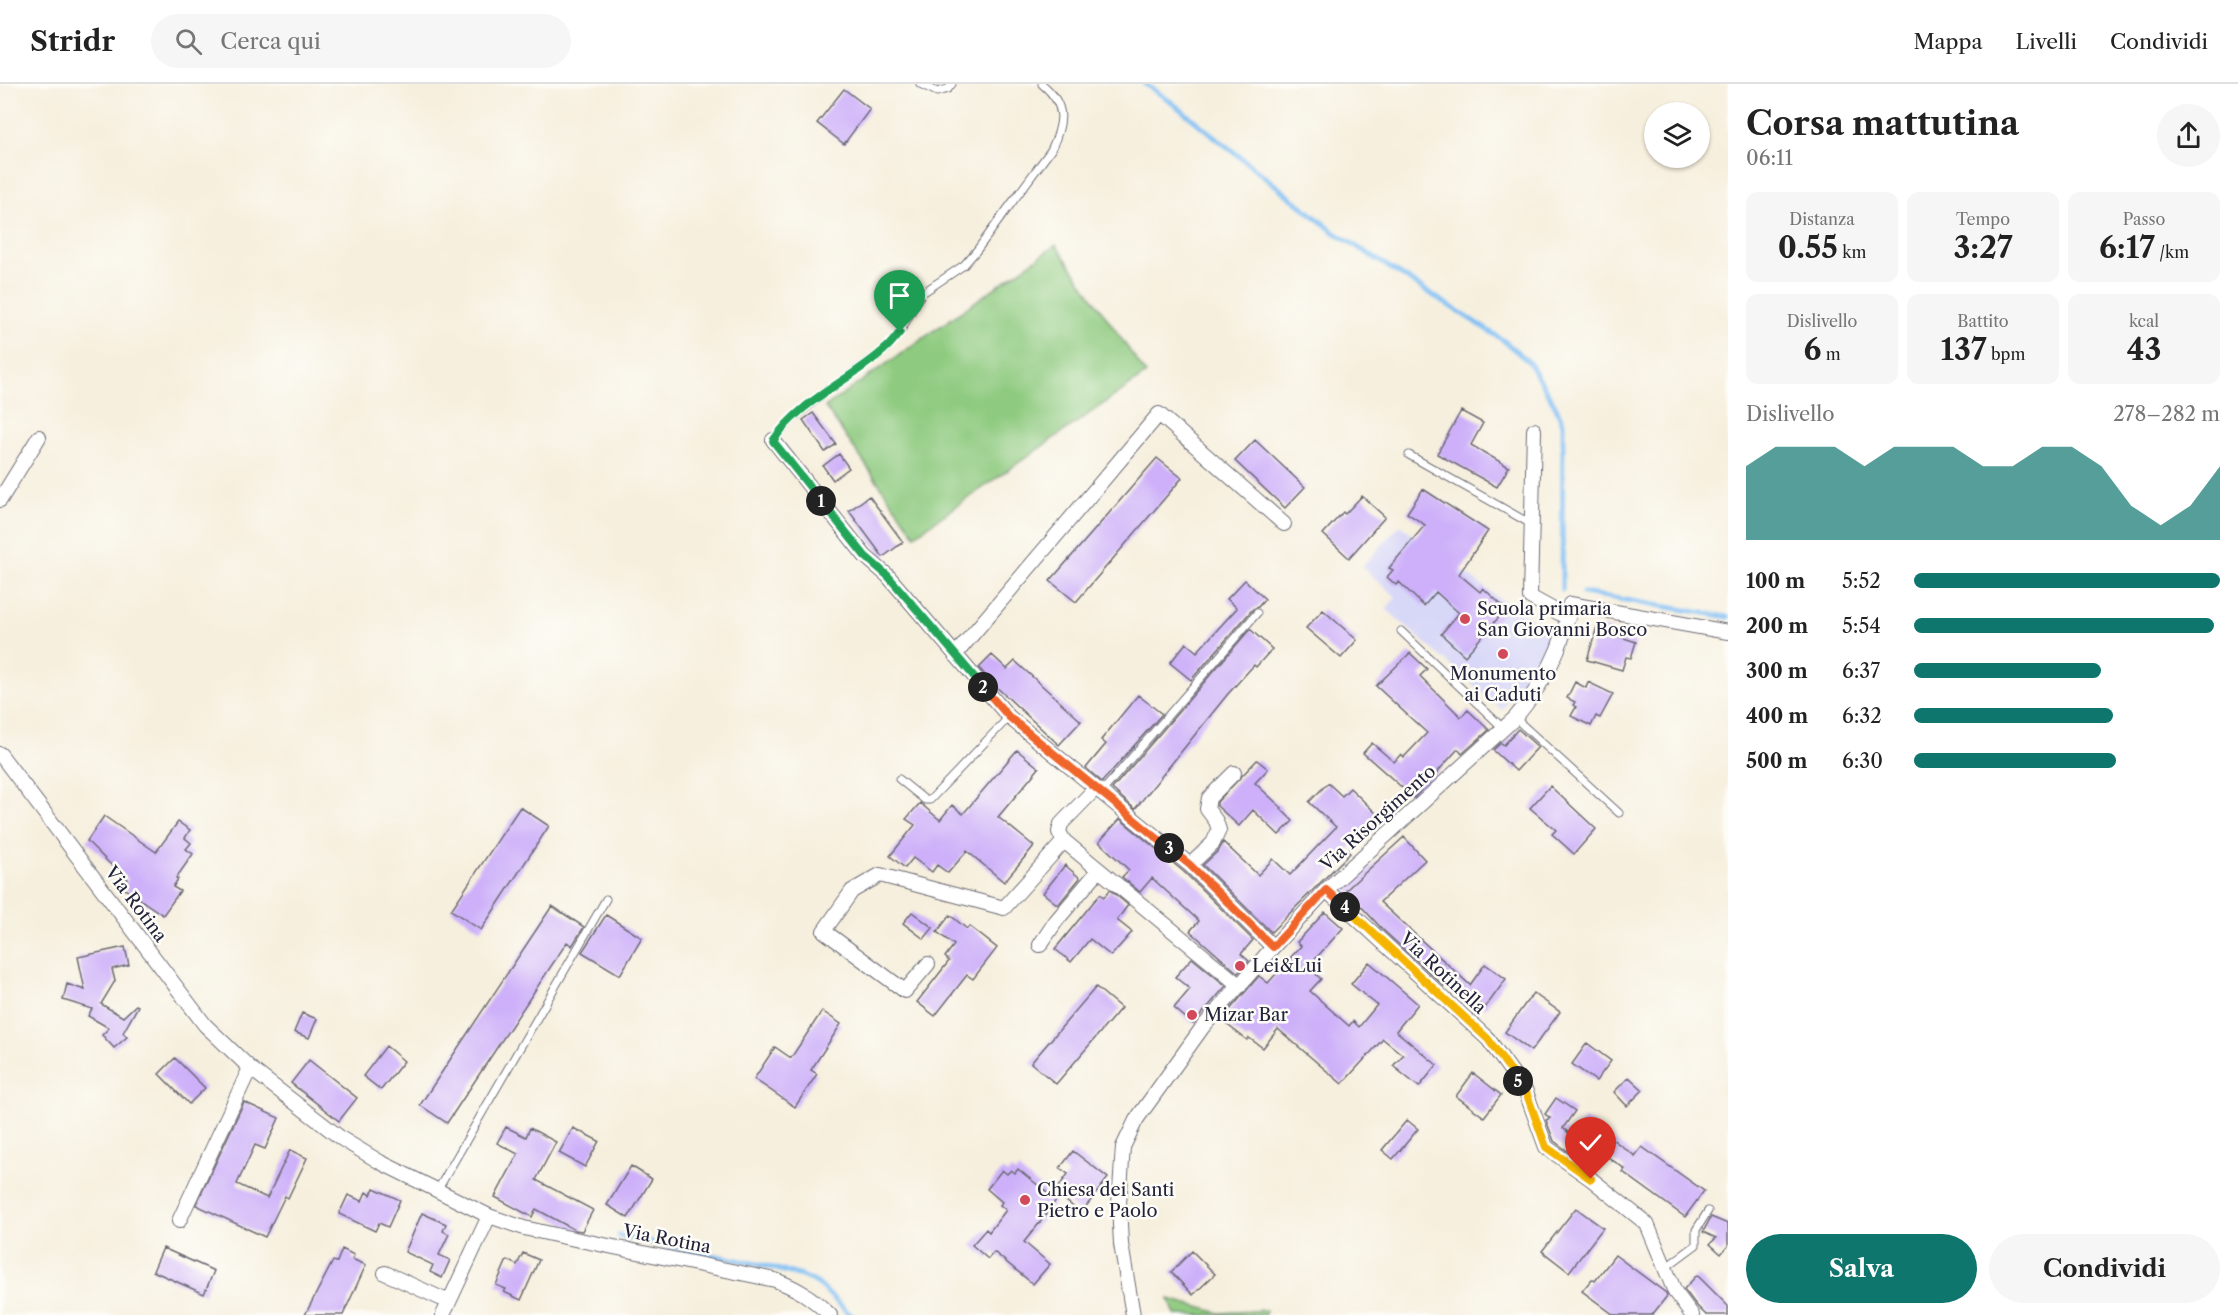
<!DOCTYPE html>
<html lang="it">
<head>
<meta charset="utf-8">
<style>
	:root { --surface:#fff; --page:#f6f6f6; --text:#222; --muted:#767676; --line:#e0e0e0; --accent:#0f766e }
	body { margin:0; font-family:"Libre Caslon Text",serif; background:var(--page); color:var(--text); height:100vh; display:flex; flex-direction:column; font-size:22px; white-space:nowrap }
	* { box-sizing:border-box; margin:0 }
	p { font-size:20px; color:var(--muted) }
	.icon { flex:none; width:33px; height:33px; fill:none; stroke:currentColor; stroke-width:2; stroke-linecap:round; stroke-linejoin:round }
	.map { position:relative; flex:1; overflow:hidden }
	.side { display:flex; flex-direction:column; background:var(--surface); width:510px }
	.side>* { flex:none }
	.buttons { position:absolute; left:1644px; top:18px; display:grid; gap:12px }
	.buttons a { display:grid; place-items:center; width:66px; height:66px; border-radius:50%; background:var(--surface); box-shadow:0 2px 4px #0004; font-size:30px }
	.pin { position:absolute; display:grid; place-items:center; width:51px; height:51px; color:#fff; margin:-62px -26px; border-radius:50% 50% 50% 0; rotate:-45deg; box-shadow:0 0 6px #0007 }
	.pin .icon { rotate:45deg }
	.km { position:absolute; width:30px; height:30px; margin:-15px; border-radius:50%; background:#222; color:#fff; font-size:16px; line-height:30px; text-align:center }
	.round { display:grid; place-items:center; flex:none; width:63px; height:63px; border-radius:32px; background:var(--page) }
	.summary { display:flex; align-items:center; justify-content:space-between; height:102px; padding:0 18px }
	h1 { font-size:33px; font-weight:800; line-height:45px }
	.metrics { display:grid; grid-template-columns:repeat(3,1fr); gap:9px; height:102px; padding:6px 18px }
	.metrics div { display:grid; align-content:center; border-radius:12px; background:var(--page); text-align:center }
	.metrics b { font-size:30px; font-weight:800 }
	.metrics small { font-size:16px; font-weight:400 }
	.metrics p { font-size:16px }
	.chart { height:168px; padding:12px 18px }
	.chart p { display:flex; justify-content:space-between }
	.chart svg { width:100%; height:108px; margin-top:6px; fill:var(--accent); opacity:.7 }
	.button { display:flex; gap:12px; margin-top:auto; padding:12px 18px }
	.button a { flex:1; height:69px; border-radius:36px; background:var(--accent); color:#fff; font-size:24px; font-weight:800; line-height:69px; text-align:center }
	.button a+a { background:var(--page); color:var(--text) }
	ul { padding:0 18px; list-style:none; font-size:20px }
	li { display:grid; grid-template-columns:96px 72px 1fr; align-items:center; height:45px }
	li i { height:15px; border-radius:8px; background:var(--accent) }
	header { display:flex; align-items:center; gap:36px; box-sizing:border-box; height:84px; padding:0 30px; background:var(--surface); border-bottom:2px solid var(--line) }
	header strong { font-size:28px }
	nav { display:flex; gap:33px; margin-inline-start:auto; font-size:21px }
	.search { width:420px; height:54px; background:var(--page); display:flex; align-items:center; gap:15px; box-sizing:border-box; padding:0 21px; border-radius:33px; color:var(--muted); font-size:22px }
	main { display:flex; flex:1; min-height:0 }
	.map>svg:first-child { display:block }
	.built { fill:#d7d7f8 }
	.green { fill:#8eca7f; stroke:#58765d; stroke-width:1.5 }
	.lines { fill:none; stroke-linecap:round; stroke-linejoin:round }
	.stream { stroke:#7ebef3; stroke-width:5 }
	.building { fill:#cdb0f9 }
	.lane-casing { stroke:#6c6a74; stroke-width:9 }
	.street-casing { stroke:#6c6a74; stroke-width:16 }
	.lane { stroke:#fff; stroke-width:7 }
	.street { stroke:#fff; stroke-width:14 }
	.split-1-casing { stroke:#fff; stroke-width:12 }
	.split-2-casing { stroke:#fff; stroke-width:12 }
	.split-3-casing { stroke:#fff; stroke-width:12 }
	.split-4-casing { stroke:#fff; stroke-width:12 }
	.split-5-casing { stroke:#fff; stroke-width:12 }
	.split-6-casing { stroke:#fff; stroke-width:12 }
	.split-1 { stroke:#22a559; stroke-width:8 }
	.split-2 { stroke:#22a559; stroke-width:8 }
	.split-3 { stroke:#f0652b; stroke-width:8 }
	.split-4 { stroke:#f0652b; stroke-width:8 }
	.split-5 { stroke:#f5b400; stroke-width:8 }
	.split-6 { stroke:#f5b400; stroke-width:8 }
	.poi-dot { fill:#d1495b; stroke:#fdfcf7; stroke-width:2 }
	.labels { text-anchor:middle; stroke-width:5; stroke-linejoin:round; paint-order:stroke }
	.poi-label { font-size:18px; fill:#22223b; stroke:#fdfcf7; text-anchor:start }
	.street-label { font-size:18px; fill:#22223b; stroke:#fdfcf7 }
</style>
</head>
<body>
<header>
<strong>Stridr</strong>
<div class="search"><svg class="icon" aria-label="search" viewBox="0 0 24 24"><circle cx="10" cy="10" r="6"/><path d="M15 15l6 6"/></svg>Cerca qui</div>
<nav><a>Mappa</a><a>Livelli</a><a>Condividi</a></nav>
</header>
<main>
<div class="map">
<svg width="1728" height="1231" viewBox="0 0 1728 1231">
	<rect width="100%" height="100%" fill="#fdfcf7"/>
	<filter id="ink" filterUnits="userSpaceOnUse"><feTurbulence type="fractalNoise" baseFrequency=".0167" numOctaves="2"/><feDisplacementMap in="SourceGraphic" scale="12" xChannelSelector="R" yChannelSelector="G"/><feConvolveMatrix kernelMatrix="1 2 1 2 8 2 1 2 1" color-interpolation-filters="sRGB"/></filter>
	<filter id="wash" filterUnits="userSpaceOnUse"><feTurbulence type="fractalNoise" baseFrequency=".008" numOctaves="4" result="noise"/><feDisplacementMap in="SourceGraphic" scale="24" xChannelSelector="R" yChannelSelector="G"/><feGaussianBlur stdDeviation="1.35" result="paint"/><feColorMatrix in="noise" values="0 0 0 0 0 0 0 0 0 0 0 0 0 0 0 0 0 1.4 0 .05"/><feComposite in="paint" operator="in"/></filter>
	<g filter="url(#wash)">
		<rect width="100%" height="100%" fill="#f6efdd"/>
		<path class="built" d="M1400,441l114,84 38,20 -11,23 -39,58 -116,-101 10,-12 -34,-30z"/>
		<path class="green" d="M1056,161l90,129 -231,161 -90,-128z
			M1169,1215l51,14 46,-3 -2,5h-89z"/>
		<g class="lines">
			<path class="stream" d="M1145,0l25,17 164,131 169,108 26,22 27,45 7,17 -1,166
				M1583,509l145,24
				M619,1152l143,29 40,11 15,7 34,32"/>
		</g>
		<g id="blocks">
			<path class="building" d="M844,5l26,20 -26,35 -27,-21z
				M1461,327l22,12 -12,22 38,22 -12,20 -60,-33z
				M813,329l23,31 -11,8 -22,-32z
				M1255,356l50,47 -20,21 -50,-47z
				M839,370l10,14 -16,12 -10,-14z
				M1157,374l25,20 -106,124 -26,-21z
				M1423,405l65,42 -29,43 21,18 3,-4 23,21 -41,47 -24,-22 18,-21 -23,-21 -12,14 -25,-24 -3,3 -9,-8 6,-7 -4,-2 36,-43 -18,-12z
				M869,412l34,46 -20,15 -34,-46z
				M1362,412l23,21 -36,41 -26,-24 20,-22 2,2z
				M1245,496l20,19 -7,8 -5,2 -62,71 -21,-17 16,-20 11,9 40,-44 -10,-9z
				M1323,526l34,30 -16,18 -35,-30z
				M1597,543l16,4 -1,3 24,8 -5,16 -5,-1 -4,13 -35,-10z
				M1250,545l22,20 -16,18 -2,-2 -27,30 -92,114 -23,-20z
				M1410,569l17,16 -7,7 41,41 7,-7 21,20 -27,24 -4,-5 -44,49 -51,-45 9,-10 22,19 7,-8 3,3 23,-24 -51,-47z
				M992,571l15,14 8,-8 66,60 -22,24 -67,-62 -13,-15z
				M1575,598l11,6 2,-6 25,12 -13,24 -4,-2 -5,10 -20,-10 5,-9 -3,-2 2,-3 -8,-4z
				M1138,611l24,19 -60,68 -16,-14 20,-24 -5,-4z
				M1518,645l20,18 -22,24 -23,-21 8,-7 3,2z
				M1017,666l22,18 -41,49 36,29 -30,36 -37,-31 -19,22 -11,-8 -5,7 -19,-14 -8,10 -15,-12 25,-31 -9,-6 14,-16 20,17 12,-15 11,9z
				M1257,676l11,9 -13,14 27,25 -1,1 12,12 -14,14 -26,-25 -14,16 -22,-20v-4z
				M1328,699l14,13 8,-8 32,31 -15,15 -1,-2 -19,19 3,2 -79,79 -68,-67 16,-15 4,-8 35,33 15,-16 17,16 46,-48 -27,-25z
				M1550,702l46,43 -22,25 -22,-20 4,-4 -26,-22z
				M520,723l29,19 -68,104 -30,-20z
				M104,732l52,36 22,-30 12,8 -5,8 6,5 -5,6 7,5 -17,24 2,1 -5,8 7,4 -17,24 -41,-28 6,-8 -19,-16 -22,-22z
				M1120,735l64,53 69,68 -12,14 8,7 -11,12 -48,-42 9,-10 -47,-43 -12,14 -18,-15 7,-7 -30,-28z
				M1404,753l21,23 -45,42 90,83 15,-21 21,15 -21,29 -37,-26 -4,4 -61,-56 -37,-40z
				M1065,781l15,13 -22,27 -15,-12z
				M1110,806l18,15 -11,15 15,12 -21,24 -21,-17 -19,23 -16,-13 45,-55 4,3z
				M552,822l32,21 -12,19 -5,-4 -120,181 -27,-18z
				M912,828l21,16 -9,11 -21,-16z
				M1325,828l18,16 -35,39 13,12 -11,12 39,35 4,-5 6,6 18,-22 -26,-21 18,-22 49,42 -22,27 41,34 -18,22 -26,-21 10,-11 -20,-16 -41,45 -64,-55 -15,19 -14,-10 -2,2 -26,-20 38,-44 9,7 33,-37 -4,-4z
				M606,831l36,23 -22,37 -38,-23z
				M950,831l17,14 2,-3 28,22 -24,31 -6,-4 -32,41 -18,-14 32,-41 -4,-4 9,-12 -17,-13z
				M125,863l4,18 -17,4 3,12 -14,23 22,13 13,-12 2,1 -15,27 4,4 -13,11 -12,-13 7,-7 -21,-12 4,-7 -29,-9 4,-16 18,6 -7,-33z
				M1192,874l34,28 -33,38 -19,-16 16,-19 -15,-12z
				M1096,903l25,21 -65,76 -25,-21z
				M1533,909l27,19 -29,39 -26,-19z
				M822,927l19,13 -30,46 6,4 -22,33 -41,-28 21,-32 16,11z
				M302,929l15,6 -8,19 -15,-6z
				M1587,959l24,18 -15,20 -24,-17z
				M386,962l18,15 -23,29 -18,-14z
				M175,974l30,30 -16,16 -30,-30z
				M309,976l48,38 -18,23 -48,-38z
				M1473,989l28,22 -17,22 -28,-21z
				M1629,993l14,13 -16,16 -13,-14z
				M1556,1014l19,13 -12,17 7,6 15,-15 50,37 7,-9 62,44 -19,26 -62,-45 2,-3 -33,-23 -11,15 -27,-20 -8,-21 4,-2 -5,-4z
				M244,1018l35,16 -14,31 -10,-4 -18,39 30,14 23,-48 17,8 -19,40 -3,-2 -20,41 -69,-32z
				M1407,1036l11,9 -25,30 -11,-9z
				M506,1043l20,10 4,-9 26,14 -20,38 57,30 -11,21 -7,-1 -39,-21 -4,8 -37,-20 23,-43 -21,-11z
				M573,1044l26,13 -14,26 -26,-14z
				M1073,1067l35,27 -27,35 -26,-21 13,-18 -8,-6z
				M631,1082l21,13 -24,39 -21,-13z
				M1018,1085l38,31 -10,15 -22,27 26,22 -17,20 -39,-32 -6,7 -16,-14 14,-16 3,3 17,-22 -6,-5 2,-3 -15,-13 15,-19 5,4 4,-4 4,3z
				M374,1104l26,12 -12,27 -9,-4 -4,8 -36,-17 9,-19 14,6 4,-9 5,3z
				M1576,1124l27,20 -34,44 -27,-21z
				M422,1129l24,11 -3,7 6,3 -10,21 11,5 -8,18 -12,-6 3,-7 -28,-13z
				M1711,1133l17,7v22l-7,8 -11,-10 6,-6 -13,-6z
				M163,1164l51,23 -10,23 -51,-23z
				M342,1165l12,6 -2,4 14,6 -23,50h-38l28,-54 4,1z
				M1192,1167l23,23 -22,21 -22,-23z
				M523,1169l16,7 -18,40 -17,-8 2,-3 -10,-4 11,-25 10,5z
				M1615,1171l51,38 1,3 -15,19h-38l-32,-24 10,-12 3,2z
				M1697,1191l31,31v9h-22l-10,-10 -12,-16z"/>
		</g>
	</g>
	<g filter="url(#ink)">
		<use href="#blocks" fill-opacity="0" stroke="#6c6a74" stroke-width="1.5"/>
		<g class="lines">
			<g class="lane-casing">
				<path id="lane" d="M920,0l17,8 11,-3 4,-5
					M773,356l18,-20 31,-25 64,-46 14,-17 21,-38 43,-29 13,-15 74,-100c13,-27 16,-45 -9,-66
					M1409,371l122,69
					M1401,547l103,98
					M1515,634l104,95
					M899,695l26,21h5l79,-83
					M1098,704l8,-1 151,-174
					M437,1107l169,-292
					M1665,1184l31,-23v-15l12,-19"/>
			</g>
			<g class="street-casing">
				<path id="street" d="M1534,346l-4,167 38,21
					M773,356l92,116 23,20 121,141 181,148 83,82
					M0,416l39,-63
					M955,571l204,-241 125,110
					M0,670l205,271 45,43 92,71 38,23 109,54 35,12 36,8 215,44c24,9 36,17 55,35
					M1096,704l-35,36 -2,8 5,9 176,145
					M1190,781l23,-22 6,-13 -3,-9 -9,-12 2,-11 25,-25
					M1326,806l162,149 38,53 20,55 45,32 56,45 28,68 17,23
					M1040,861l16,-24 43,-51
					M928,880l-23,27 -81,-60 28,-40 28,-16 124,33 60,-67
					M179,1137l71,-153
					M385,1189l64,29
					M443,1231l46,-99
					M1133,1231l-12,-71 -2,-40 4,-57 13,-27 66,-92 71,-81 53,-57 189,-172c28,-34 49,-70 55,-114l158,28"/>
			</g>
			<use href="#lane" class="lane"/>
			<use href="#street" class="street"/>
		</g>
	</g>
	<g class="lines" filter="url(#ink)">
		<g class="split-1-casing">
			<path id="split-1" d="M821,417l-48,-60c27,-41 77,-60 112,-92 6,-5 11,-12 15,-17"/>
		</g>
		<g class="split-2-casing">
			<path id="split-2" d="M821,417l44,55 23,20 95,111"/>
		</g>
		<g class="split-3-casing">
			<path id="split-3" d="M983,603l26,30 160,131"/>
		</g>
		<g class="split-4-casing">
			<path id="split-4" d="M1169,764l21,17 83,82 53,-57 19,17"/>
		</g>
		<g class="split-5-casing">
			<path id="split-5" d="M1345,823l143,132 30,42"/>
		</g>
		<g class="split-6-casing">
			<path id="split-6" d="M1518,997l8,11 20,55 45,32"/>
		</g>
		<use href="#split-1" class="split-1"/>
		<use href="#split-2" class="split-2"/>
		<use href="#split-3" class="split-3"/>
		<use href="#split-4" class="split-4"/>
		<use href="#split-5" class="split-5"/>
		<use href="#split-6" class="split-6"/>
	</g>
	<g class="poi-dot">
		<circle cx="1465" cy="535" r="6"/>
		<circle cx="1503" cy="570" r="6"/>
		<circle cx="1240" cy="882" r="6"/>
		<circle cx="1192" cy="931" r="6"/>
		<circle cx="1025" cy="1116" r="6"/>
	</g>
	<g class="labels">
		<g class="poi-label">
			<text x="1477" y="531">Scuola primaria<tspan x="1477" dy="21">San Giovanni Bosco</tspan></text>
			<text x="1503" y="596" text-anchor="middle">Monumento<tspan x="1503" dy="21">ai Caduti</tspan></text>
			<text x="1252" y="888">Lei&amp;Lui</text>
			<text x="1204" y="937">Mizar Bar</text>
			<text x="1037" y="1112">Chiesa dei Santi<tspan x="1037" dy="21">Pietro e Paolo</tspan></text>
		</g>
		<g class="street-label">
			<text transform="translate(1378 734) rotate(-42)" y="6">Via Risorgimento</text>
			<text transform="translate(136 820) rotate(53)" y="6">Via Rotina</text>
			<text transform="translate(1443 889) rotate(43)" y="6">Via Rotinella</text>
			<text transform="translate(667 1155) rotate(11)" y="6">Via Rotina</text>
		</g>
	</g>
</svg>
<div class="buttons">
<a><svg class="icon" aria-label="layers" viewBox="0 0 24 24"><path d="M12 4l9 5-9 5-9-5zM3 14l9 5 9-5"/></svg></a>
</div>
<div class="pin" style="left:900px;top:248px;background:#1e9e55"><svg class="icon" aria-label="arrive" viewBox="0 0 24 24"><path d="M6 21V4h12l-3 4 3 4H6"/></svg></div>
<div class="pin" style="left:1591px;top:1095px;background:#d93025"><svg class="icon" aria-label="check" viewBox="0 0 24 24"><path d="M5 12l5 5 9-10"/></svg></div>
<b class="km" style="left:821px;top:417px">1</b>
<b class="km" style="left:983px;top:603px">2</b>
<b class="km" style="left:1169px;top:764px">3</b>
<b class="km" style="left:1345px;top:823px">4</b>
<b class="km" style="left:1518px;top:997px">5</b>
</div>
<section class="side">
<div class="summary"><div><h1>Corsa mattutina</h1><p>06:11</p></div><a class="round"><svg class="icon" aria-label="share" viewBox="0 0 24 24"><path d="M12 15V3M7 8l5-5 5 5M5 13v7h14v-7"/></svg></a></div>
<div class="metrics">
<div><p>Distanza</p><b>0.55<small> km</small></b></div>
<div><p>Tempo</p><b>3:27</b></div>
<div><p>Passo</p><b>6:17<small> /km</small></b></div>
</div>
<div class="metrics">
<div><p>Dislivello</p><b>6<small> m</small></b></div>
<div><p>Battito</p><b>137<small> bpm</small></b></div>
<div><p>kcal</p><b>43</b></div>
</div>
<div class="chart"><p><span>Dislivello</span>278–282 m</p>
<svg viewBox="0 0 160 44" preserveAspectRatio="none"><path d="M0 44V14L10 6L20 6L30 6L40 14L50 6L60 6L70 6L80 14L90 14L100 6L110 6L120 14L130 30L140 38L150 30L160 14V44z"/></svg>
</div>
<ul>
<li><b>100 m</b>5:52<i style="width:100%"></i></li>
<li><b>200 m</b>5:54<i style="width:98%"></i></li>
<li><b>300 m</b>6:37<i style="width:61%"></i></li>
<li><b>400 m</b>6:32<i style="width:65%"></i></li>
<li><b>500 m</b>6:30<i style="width:66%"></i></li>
</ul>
<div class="button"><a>Salva</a><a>Condividi</a></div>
</section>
</main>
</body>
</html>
